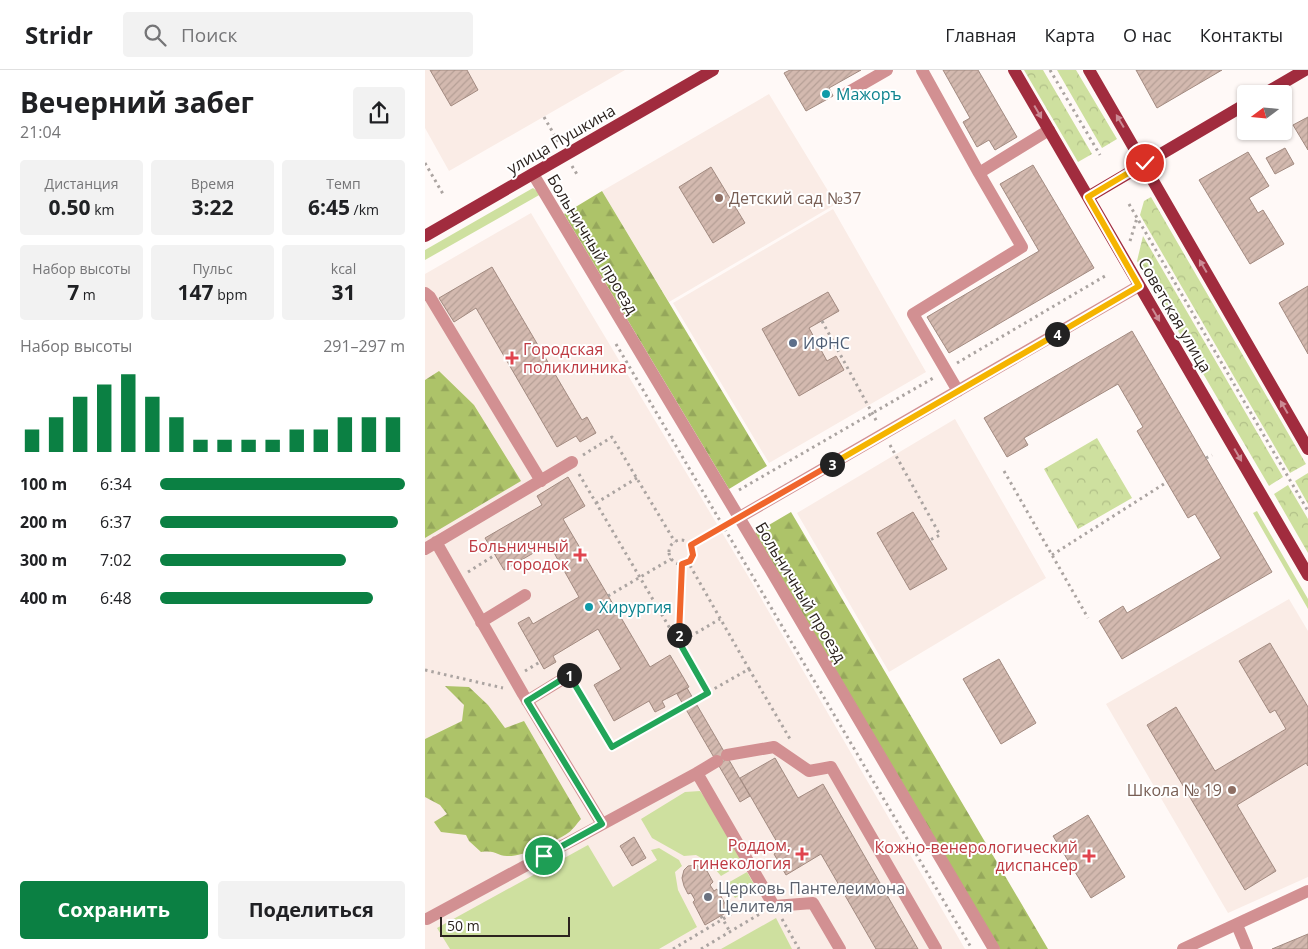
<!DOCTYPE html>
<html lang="ru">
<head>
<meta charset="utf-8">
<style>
	:root { --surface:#fff; --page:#f2f2f2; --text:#202124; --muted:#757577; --line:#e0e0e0; --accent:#0b8043 }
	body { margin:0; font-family:"Open Sans",sans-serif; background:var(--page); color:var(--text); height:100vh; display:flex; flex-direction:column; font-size:19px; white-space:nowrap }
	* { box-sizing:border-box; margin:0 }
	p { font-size:16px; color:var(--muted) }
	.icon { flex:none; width:28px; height:28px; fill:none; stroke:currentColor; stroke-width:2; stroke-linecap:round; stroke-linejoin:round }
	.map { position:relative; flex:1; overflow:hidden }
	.details { display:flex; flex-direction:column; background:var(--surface); width:425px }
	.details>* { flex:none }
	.needle { width:32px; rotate:254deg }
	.buttons { position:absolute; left:812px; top:15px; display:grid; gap:10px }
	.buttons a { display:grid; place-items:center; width:55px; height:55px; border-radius:5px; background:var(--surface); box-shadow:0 1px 4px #0004; font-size:25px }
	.scale { position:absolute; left:15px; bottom:12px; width:130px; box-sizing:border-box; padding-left:5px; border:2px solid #2c231f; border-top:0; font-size:14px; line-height:18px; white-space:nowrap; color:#2c231f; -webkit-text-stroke:4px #fff; paint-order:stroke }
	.pin { position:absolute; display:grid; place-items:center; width:42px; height:42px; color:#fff; margin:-21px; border:2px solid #fff; border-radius:50%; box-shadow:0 1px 5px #0007 }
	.km { position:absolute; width:25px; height:25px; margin:-12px; border-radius:50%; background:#222; color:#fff; font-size:14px; line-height:25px; text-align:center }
	.round { display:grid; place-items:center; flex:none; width:52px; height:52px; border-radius:5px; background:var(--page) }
	.summary { display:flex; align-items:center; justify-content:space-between; height:85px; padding:0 20px }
	h1 { font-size:28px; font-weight:700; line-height:38px }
	.figures { display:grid; grid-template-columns:repeat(3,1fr); gap:8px; height:85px; padding:5px 20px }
	.figures div { display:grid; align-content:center; border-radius:5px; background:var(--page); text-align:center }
	.figures b { font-size:21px; font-weight:700 }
	.figures small { font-size:14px; font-weight:400 }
	.figures p { font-size:14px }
	.chart { height:140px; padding:10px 20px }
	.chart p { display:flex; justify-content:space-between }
	.chart svg { width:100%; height:90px; margin-top:5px; stroke:var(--accent); stroke-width:6 }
	.action { display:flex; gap:10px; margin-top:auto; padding:10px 20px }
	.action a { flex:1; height:58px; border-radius:5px; background:var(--accent); color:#fff; font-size:20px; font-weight:700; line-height:58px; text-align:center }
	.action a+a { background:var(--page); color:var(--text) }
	ul { padding:0 20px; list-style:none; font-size:16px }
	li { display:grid; grid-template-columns:80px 60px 1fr; align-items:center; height:38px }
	li i { height:12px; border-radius:6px; background:var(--accent) }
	header { display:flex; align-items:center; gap:30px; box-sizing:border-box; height:70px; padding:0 25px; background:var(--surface); border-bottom:1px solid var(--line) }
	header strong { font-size:24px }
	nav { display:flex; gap:28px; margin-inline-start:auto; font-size:18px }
	.search { width:350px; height:45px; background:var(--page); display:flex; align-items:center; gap:12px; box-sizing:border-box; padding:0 18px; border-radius:5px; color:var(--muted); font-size:19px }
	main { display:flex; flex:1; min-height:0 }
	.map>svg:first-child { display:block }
	.built { fill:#faece6 }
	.grass { fill:#cee09f }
	.forest { fill:url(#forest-firs) }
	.park { fill:url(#park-crowns) }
	.building { fill:url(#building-hatch); stroke:#a28a80 }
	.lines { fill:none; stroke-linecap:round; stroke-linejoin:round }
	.path { stroke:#aba4a1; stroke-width:3; stroke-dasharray:2.5 4; stroke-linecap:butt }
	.minor { stroke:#d29092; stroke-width:12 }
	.major { stroke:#a12c3e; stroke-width:12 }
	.oneway { fill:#cb8b95 }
	.split-1-casing { stroke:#fff; stroke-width:10 }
	.split-2-casing { stroke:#fff; stroke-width:10 }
	.split-3-casing { stroke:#fff; stroke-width:10 }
	.split-4-casing { stroke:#fff; stroke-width:10 }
	.split-5-casing { stroke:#fff; stroke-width:10 }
	.split-1 { stroke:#22a559; stroke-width:6 }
	.split-2 { stroke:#22a559; stroke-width:6 }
	.split-3 { stroke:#f0652b; stroke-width:6 }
	.split-4 { stroke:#f5b400; stroke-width:6 }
	.split-5 { stroke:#f5b400; stroke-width:6 }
	.culture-dot { fill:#0f9aa8; stroke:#fff; stroke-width:2 }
	.education-dot { fill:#8d6e63; stroke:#fff; stroke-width:2 }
	.service-dot { fill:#5c6f8a; stroke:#fff; stroke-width:2 }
	.health-dot { fill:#e0444e; stroke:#fff; stroke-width:2 }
	.worship-dot { fill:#6b7280; stroke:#fff; stroke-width:2 }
	.labels { text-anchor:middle; stroke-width:4; stroke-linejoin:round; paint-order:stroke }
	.culture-label { font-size:16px; fill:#0d838f; stroke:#fff; text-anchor:start }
	.street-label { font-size:16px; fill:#2c231f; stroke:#fff }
	.education-label { font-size:16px; fill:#785e54; stroke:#fff; text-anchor:start }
	.service-label { font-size:16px; fill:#4e5e75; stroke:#fff; text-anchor:start }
	.health-label { font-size:16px; fill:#be3a42; stroke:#fff; text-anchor:end }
	.worship-label { font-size:16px; fill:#5b616d; stroke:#fff; text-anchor:start }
</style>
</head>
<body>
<header>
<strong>Stridr</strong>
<div class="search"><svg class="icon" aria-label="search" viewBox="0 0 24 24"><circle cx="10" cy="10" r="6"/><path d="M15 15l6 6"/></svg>Поиск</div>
<nav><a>Главная</a><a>Карта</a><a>О нас</a><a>Контакты</a></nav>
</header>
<main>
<section class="details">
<div class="summary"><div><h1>Вечерний забег</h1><p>21:04</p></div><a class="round"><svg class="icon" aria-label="share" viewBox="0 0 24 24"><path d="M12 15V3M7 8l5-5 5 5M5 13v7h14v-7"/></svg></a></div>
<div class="figures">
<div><p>Дистанция</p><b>0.50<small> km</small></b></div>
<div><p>Время</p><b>3:22</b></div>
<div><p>Темп</p><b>6:45<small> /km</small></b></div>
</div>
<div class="figures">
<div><p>Набор высоты</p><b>7<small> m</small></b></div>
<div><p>Пульс</p><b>147<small> bpm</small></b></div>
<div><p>kcal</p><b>31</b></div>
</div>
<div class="chart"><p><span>Набор высоты</span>291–297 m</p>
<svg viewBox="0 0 160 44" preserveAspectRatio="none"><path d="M5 44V33M15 44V27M25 44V17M35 44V11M45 44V6M55 44V17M65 44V27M75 44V38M85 44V38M95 44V38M105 44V38M115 44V33M125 44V33M135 44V27M145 44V27M155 44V27"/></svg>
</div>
<ul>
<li><b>100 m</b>6:34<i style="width:100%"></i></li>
<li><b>200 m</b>6:37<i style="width:97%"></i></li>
<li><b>300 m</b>7:02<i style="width:76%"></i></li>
<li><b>400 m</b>6:48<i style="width:87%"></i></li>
</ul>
<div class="action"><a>Сохранить</a><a>Поделиться</a></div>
</section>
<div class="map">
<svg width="883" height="879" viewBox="0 0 883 879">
	<defs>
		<pattern id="forest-firs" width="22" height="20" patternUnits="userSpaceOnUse" patternTransform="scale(1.25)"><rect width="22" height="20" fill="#adc369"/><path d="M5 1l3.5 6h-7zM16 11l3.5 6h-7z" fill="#95a75b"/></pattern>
		<pattern id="park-crowns" width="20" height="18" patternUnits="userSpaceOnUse" patternTransform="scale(1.25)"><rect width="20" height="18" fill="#cee09f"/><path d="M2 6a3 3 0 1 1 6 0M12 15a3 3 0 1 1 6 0" fill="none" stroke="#b1c088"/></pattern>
		<pattern id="building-hatch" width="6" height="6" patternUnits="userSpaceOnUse" patternTransform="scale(1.25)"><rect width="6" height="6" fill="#d3b9af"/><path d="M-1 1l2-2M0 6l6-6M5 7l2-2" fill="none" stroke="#b59f96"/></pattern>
	</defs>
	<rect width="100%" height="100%" fill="#fff9f7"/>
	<path class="built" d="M0,0h200l-176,101 -24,-43z
		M344,24l67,110 -167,98 -67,-111z
		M408,139l93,163 -157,91 -96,-160z
		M106,143l220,368 214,368h-540v-675z
		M530,349l91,159 -157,94 -92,-159z
		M864,529l19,32v246l-80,36 -122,-209z"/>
	<path class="grass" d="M108,118l8,6 -116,66v-10z
		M832,441l51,88v10l-55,-96z
		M275,721l11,15 32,57 -22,13 -11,-13 -14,-8 -12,1 -32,-18 -11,-19 44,-27z
		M163,775l25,42 44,-27 -6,-10 8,-2 20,12 3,6 -7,6 3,18 19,37 -38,22h-209l-13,-21z
		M322,802l8,14 -20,12 -9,-14z
		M351,848l16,31h-71z"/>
	<path class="forest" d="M177,121l165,275 -38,23 -165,-275z
		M14,301l35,34 47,76 -96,57v-158z
		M366,442l257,437h-48l-245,-416z
		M20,616l24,1 19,18 17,23 19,-7 57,98c-4,4 -8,11 -13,14 -13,9 -46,24 -61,23 -11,0 -9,-6 -26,-4l-12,-11 -3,-6 -25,-3 -7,-10 13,-8 -7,-9 -15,-8v-58l37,-18 2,-16z"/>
	<path class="park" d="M599,0h19l49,84 -14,8z
		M632,0h19l41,69 -15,9z
		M726,127l155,267 -16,9 -150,-258 4,-14z
		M718,166l140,241 -14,9 -132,-225z
		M672,368l35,60 -54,31 -34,-60z
		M883,403v31l-13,-23z
		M863,415l20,34v34l-34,-59z"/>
	<path class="building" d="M5,0h37l11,20 -27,16z
		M365,0h71l-32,18 4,8 -27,15 -22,-38z
		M518,0h35l39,67 -22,13 -6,-10 -12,7 -14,-25 7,-4z
		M711,0h86l-65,38z
		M883,47v33l-15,-25z
		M860,78l9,16 -19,10 -9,-16z
		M823,82l21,34 -20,12 9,15 5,-3 21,34 -34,20 -51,-84z
		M608,95l61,103 -145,85 -22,-36 112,-66 -39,-67z
		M286,97l34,56 -32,20 -34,-56z
		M67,197l90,153 5,-3 9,16 -16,9 -4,-6 -19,11 -81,-139 -22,14 -15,-24z
		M883,216v68l-29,-51z
		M403,222l11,19 -30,17 18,33 9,-5 8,14 -45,26 -37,-67z
		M707,261l140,241 -150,87 -23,-38 24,-15 4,7 94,-55 -26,-44 -7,4 -51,-87 6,-4 -25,-43 -94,54 4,7 -21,12 -23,-39z
		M143,407l17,29 -22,13 87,148 20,-12 19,32 -27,14 3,6 -10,5 -6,-11 -35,20 -20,-36 27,-16 -23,-40 -45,27 3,6 -12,7 -26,-46 11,-6 4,7 46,-27 -30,-53 -45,26 -19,-32 57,-33 -5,-9z
		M488,442l34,57 -37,21 -33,-57z
		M845,573l38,64v59l-2,-3 -69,42 39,66 -31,19 -98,-165 29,-18 39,64 71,-42 -11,-19 -5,3 -31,-52z
		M574,589l37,64 -35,21 -38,-65z
		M262,618l63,108 -10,6 -63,-108z
		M350,688l23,40 25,-14 95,165h-42l-55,-95 -35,21 -12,-21 7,-5 -41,-71z
		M663,745l37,62 -34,21 -38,-62z
		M209,767l12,21 -14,8 -12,-20z
		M271,795l11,6 6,11 -3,3 4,6 3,-2 12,22 -24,14 -12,-23 2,-2 -4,-7 -3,1 -4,-8 -2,-8 2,-8 4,-4z
		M883,864v15h-36z"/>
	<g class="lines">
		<path class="path" d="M625,0l50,85
			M119,47l15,26
			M0,93l18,31
			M147,96l6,10
			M704,134l179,307
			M705,171l7,-23
			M397,251l55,101
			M191,274l356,605
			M532,293l148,-87
			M465,375l50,90 -10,5
			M158,385l29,-18 63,105
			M781,388l6,-3
			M579,401l84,147
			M154,404l129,219
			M314,420l196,-113
			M171,433l41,-25
			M244 482a12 12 0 1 1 24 0a12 12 0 1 1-24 0Z
			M266,475l32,-18
			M627,485l115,-73
			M43,502l27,-17
			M183,526l63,-37
			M254,571l3,-77
			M254,573l41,-24
			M324,599l41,70
			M0,600l78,18
			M100,601l15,-9
			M152,616l35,61 137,-78 -61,-107
			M296,846l9,16
			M357,849l17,30
			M248,879l60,-36
			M276,879l62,-37"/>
		<path class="minor" d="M497,0l57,103 70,-43
			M422,23l40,-23
			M108,104l237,395 224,380
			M0,223l5,4 111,184
			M533,321l-45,-77 109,-67 -43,-74
			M313,448l401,-232
			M11,472l87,152 79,130
			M0,479l147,-87
			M56,552l44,-27
			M102,631l44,-27
			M302,685l47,-8 35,24 22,-4 105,182
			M272,703l20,-12
			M2,849l270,-146 77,133 39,-3 27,46
			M812,855l10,24
			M758,879l125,-58"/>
		<path class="major" d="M589,0l294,505
			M664,0l219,379
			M839,24l41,-24
			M663,127l158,-93
			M0,166l288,-166"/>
	</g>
	<defs><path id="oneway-solid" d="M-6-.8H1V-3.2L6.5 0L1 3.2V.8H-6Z" transform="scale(1.25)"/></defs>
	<g class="oneway">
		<use href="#oneway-solid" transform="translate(613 42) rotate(60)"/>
		<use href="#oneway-solid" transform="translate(695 51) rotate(-121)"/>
		<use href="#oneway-solid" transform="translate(778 196) rotate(-120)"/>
		<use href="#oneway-solid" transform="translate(731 245) rotate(60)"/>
		<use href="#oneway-solid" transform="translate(859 337) rotate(-120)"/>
		<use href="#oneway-solid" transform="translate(813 385) rotate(60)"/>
	</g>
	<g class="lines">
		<g class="split-1-casing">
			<path id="split-1" d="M119,786l58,-32 -75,-123 42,-26"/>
		</g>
		<g class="split-2-casing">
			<path id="split-2" d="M144,605l43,72 96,-54 -29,-51v-7"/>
		</g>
		<g class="split-3-casing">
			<path id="split-3" d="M254,565l3,-71 8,-3 3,-6 -2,-10 141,-81"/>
		</g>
		<g class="split-4-casing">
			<path id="split-4" d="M407,394l225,-130"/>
		</g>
		<g class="split-5-casing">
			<path id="split-5" d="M632,264l82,-48 -51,-89 57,-34"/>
		</g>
		<use href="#split-1" class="split-1"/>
		<use href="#split-2" class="split-2"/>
		<use href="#split-3" class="split-3"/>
		<use href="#split-4" class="split-4"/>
		<use href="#split-5" class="split-5"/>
	</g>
	<g class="culture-dot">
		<circle cx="401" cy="24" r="5"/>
		<circle cx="164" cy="537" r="5"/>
	</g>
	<g class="education-dot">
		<circle cx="294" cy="128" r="5"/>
		<circle cx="807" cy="720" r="5"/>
	</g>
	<circle class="service-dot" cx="368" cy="273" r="5"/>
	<g class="health-dot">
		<path d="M84.5 280.5h5v5h5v5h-5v5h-5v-5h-5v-5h5z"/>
		<path d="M152.5 477.5h5v5h5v5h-5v5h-5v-5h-5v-5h5z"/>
		<path d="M374.5 776.5h5v5h5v5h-5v5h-5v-5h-5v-5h5z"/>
		<path d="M661.5 778.5h5v5h5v5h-5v5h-5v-5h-5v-5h5z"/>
	</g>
	<circle class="worship-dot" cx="283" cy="827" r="5"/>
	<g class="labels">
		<g class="culture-label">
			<text x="411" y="30">Мажоръ</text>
			<text x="174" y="543">Хирургия</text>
		</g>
		<g class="street-label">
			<text transform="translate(136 69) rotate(-30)" y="6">улица Пушкина</text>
			<text transform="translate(168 174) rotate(59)" y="6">Больничный проезд</text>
			<text transform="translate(750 245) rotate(60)" y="6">Советская улица</text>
			<text transform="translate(376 522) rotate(59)" y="6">Больничный проезд</text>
		</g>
		<g class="education-label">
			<text x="304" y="134">Детский сад №37</text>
			<text x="797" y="726" text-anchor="end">Школа № 19</text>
		</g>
		<g class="service-label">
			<text x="378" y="279">ИФНС</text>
		</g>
		<g class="health-label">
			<text x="98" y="285" text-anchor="start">Городская<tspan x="98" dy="18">поликлиника</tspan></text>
			<text x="144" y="482">Больничный<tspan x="144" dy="18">городок</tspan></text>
			<text x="366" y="781">Роддом,<tspan x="366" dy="18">гинекология</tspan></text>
			<text x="653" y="783">Кожно-венерологический<tspan x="653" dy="18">диспансер</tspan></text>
		</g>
		<g class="worship-label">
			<text x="293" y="824">Церковь Пантелеимона<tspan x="293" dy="18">Целителя</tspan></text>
		</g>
	</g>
</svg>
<div class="buttons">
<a><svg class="needle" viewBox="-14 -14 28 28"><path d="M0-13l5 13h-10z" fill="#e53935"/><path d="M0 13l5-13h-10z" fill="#757577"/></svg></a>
</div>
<div class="scale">50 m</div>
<div class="pin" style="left:119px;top:786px;background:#1e9e55"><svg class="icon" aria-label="arrive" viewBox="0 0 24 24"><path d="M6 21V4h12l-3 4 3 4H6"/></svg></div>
<div class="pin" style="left:720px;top:93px;background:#d93025"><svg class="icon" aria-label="check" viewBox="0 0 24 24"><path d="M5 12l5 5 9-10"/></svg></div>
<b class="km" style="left:144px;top:605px">1</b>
<b class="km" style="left:254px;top:565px">2</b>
<b class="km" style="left:407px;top:394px">3</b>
<b class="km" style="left:632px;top:264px">4</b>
</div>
</main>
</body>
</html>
